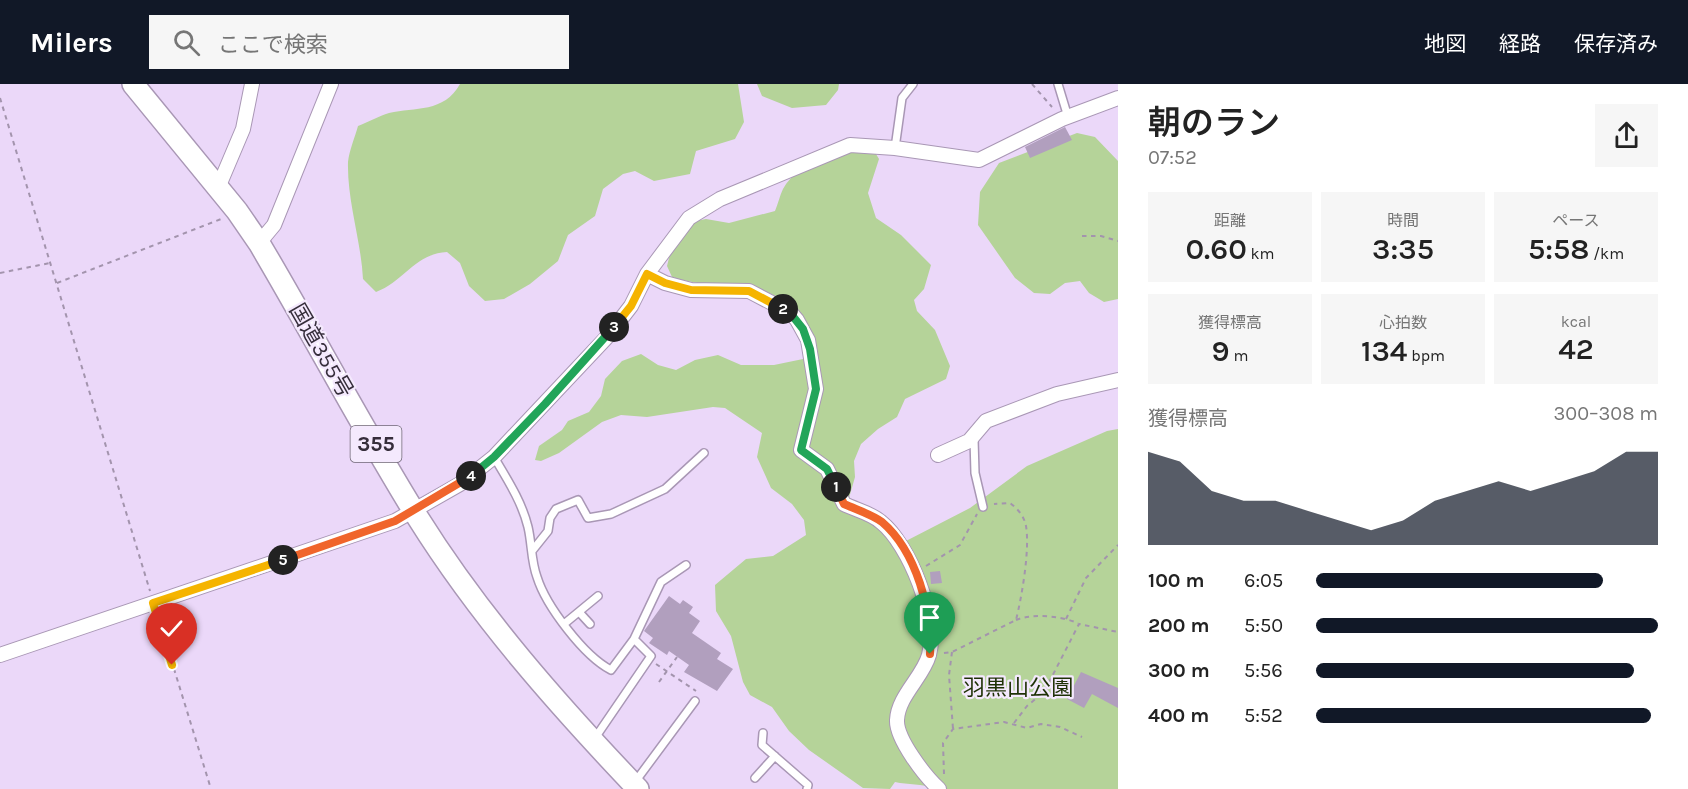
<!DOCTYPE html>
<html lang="ja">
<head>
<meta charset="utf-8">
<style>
	:root { --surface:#fff; --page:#f6f6f6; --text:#222; --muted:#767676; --accent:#111827 }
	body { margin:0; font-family:Karla,"Noto Sans JP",sans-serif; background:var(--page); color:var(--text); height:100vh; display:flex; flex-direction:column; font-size:22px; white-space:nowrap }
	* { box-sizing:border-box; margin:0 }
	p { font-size:20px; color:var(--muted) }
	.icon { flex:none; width:33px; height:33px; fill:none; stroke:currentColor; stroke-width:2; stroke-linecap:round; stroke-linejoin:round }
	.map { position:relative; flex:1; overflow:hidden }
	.drawer { display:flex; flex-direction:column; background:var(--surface); width:570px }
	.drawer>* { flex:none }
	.pin { position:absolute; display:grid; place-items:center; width:51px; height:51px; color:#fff; margin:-62px -26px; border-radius:50% 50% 50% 0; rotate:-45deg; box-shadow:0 0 6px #0007 }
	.pin .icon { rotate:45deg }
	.km { position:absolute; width:30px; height:30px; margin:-15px; border-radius:50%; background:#222; color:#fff; font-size:16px; line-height:30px; text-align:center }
	.round { display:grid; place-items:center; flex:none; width:63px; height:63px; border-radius:0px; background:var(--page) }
	.overview { display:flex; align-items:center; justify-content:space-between; height:102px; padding:0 30px }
	h1 { font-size:33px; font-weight:600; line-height:45px }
	.figures { display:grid; grid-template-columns:repeat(3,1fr); gap:9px; height:102px; padding:6px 30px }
	.figures div { display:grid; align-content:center; border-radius:0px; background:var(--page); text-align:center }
	.figures b { font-size:30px; font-weight:600 }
	.figures small { font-size:16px; font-weight:400 }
	.figures p { font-size:16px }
	.chart { height:168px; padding:12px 30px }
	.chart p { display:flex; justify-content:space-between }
	.chart svg { width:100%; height:108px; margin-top:6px; fill:var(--accent); opacity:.7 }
	ul { padding:0 30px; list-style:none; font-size:20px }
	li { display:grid; grid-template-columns:96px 72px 1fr; align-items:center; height:45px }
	li i { height:15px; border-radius:8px; background:var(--accent) }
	header { display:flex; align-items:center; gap:36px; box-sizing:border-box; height:84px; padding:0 30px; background:var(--accent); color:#fff }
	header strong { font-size:28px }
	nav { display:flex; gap:33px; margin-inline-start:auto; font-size:21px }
	.search { width:420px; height:54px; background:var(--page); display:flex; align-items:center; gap:15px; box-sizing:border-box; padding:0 21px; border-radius:0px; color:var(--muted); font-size:22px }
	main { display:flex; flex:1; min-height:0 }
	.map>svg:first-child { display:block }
	.green { fill:#b5d399 }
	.building { fill:#b19fbe }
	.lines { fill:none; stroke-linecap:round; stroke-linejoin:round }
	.service-casing { stroke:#a997b5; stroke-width:10 }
	.minor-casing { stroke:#a997b5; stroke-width:16 }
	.trunk-casing { stroke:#a997b5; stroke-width:24 }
	.path { stroke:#a394ad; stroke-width:2; stroke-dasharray:4.5 4.5; stroke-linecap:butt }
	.service { stroke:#fff; stroke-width:7 }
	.minor { stroke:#fff; stroke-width:14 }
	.trunk { stroke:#fff; stroke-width:21 }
	.split-1-casing { stroke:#fff; stroke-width:12 }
	.split-2-casing { stroke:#fff; stroke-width:12 }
	.split-3-casing { stroke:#fff; stroke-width:12 }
	.split-4-casing { stroke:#fff; stroke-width:12 }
	.split-5-casing { stroke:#fff; stroke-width:12 }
	.split-6-casing { stroke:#fff; stroke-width:12 }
	.split-1 { stroke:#f0652b; stroke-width:8 }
	.split-2 { stroke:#22a559; stroke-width:8 }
	.split-3 { stroke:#f5b400; stroke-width:8 }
	.split-4 { stroke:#22a559; stroke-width:8 }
	.split-5 { stroke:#f0652b; stroke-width:8 }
	.split-6 { stroke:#f5b400; stroke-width:8 }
	.labels { text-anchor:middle; stroke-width:4.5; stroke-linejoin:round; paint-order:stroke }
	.shield { fill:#f4e9fd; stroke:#6f6675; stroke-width:1.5 }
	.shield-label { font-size:21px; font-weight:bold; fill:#362e3b }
	.street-label { font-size:22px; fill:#362e3b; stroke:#f4e9fd }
	.park-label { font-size:22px; fill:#1e3105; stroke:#f4e9fd }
</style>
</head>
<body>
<header>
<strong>Milers</strong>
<div class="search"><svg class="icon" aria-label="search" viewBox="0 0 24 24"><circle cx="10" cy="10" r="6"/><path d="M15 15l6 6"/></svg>ここで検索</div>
<nav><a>地図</a><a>経路</a><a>保存済み</a></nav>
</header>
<main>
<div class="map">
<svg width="1118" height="705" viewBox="0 0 1118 705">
	<rect width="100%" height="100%" fill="#ebd8f9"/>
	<path class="green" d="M460,0h278l6,38 -9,17 -39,12 -6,23 -36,7 -19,-10 -12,3 -20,15 -8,27 -27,19 -10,26 -28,23 -26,15 -19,2 -16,-15 -9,-23 -13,-11c-33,2 -42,29 -71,40l-13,-13c-2,-39 -16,-78 -15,-117 1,-11 7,-25 10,-36 10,-4 21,-10 31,-13 26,-6 55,0 71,-29z
		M757,0h82l-1,6 -12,15 -34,3 -30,-12z
		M1077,49l18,4 23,24v138l-14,3 -15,-9 -9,-12 -15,2 -15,11 -16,-1 -19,-15 -37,-53 2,-33 19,-29z
		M873,65l6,10 -11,34 8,25 25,17 30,30 -7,24 -10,11 3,11 18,19 15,36 -4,13 -41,20 -8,18 -19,12 -17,15 -7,17 1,16 -6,21 4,14 51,30 66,-34 57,-42 80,-35 11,-2v360h-183c-13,-6 -27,-4 -40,-7l-5,7 -27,-1 -54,-38 -20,-19 -17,-24 -22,-12 -7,-13 -12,-46 -15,-25 -1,-26 31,-26 27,-3 33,-21 -2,-15 -12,-16 -21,-16 -14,-31 5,-24 -37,-25 -12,-1 -66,10 -26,-2 -19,7 -43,31 -18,8 -6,-1 4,-14 23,-16 6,-9 21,-9 12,-16 4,-17 17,-18 19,-7 17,11 18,5 19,-10 23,-5 23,10h33l29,-6 10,-24c-37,-66 -82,-39 -141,-58l-5,-11 3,-12 21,-32 15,-3 23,4 46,-12c3,-7 5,-16 8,-22 16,-29 61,-37 90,-40z"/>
	<path class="building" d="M1065,43l7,13 -42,18 -5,-11z
		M940,487l2,12 -11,1 -1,-12z
		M669,512l11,8 3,-4 10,7 -4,6 11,8 -8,12 29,20 -4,6 16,10 -16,22 -33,-19 5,-7 -20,-14 -2,4 -18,-12 4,-5 -9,-7z
		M1081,588l37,16v20l-26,-14 -8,14 -17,-9z"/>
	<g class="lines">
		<g class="service-casing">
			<path id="service" d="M1058,0l10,33
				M895,64l7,-50 11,-14
				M974,355l1,34 8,34
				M494,373c13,22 28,45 34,70 4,17 3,34 9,50 9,29 47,79 74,93l23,-31 17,17 -56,82
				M532,467l16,-20 2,-13 6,-9 22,-9 10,18 23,-4 54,-25 39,-36
				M579,528l11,12
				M564,540l34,-28
				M634,555l27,-57 25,-17
				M763,649l-1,12 46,40 -1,4
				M755,694l20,-22
				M635,698l60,-81"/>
		</g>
		<g class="minor-casing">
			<path id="minor" d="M218,104l25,-59 9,-45
				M259,159l15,-18 57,-141
				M647,190l18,9 26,7 58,1 42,22 6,7 11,20 8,49 -15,61 26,19 17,35c12,6 27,9 37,18 28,22 58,97 48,133 -6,22 -31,41 -32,65 -1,19 28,56 42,69
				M938,371l31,-14 17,-20 71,-27 61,-14
				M0,571l395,-134 65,-37 34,-27 113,-120 24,-31 16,-32 42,-56 31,-19 130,-54 45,3 84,12 83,-41 56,-21"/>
		</g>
		<g class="trunk-casing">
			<path id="trunk" d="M133,0l104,127 22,32c54,91 103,185 159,275 62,99 140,187 220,271"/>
		</g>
		<path class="path" d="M1032,0l20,23
			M0,14l150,493
			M1082,152h19l17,5
			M0,189l50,-10
			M57,199l164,-64
			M926,482l34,-21 17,-31
			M158,533l53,172
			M1066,535l20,-41 32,-33
			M1016,536c18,-7 44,-4 62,3
			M952,568l-3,23 4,54
			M944,569l8,-1 64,-32c6,-24 14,-71 10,-94 -2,-10 -8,-17 -16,-23l-16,1
			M656,580l40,27
			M659,598l18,-25
			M1014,639l13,-17 17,-14 35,-68 39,8
			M944,690l-1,-31 10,-14 51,-7 23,6 14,-4 19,3 22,10"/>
		<use href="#service" class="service"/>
		<use href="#minor" class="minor"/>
		<use href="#trunk" class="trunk"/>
	</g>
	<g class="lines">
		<g class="split-1-casing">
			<path id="split-1" d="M836,403l8,17c13,6 27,10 38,18 34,29 51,90 48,132"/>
		</g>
		<g class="split-2-casing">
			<path id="split-2" d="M783,225l8,5 12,15 7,20 6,40 -15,61 26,19 9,18"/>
		</g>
		<g class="split-3-casing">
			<path id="split-3" d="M614,243l17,-21 16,-32 18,9 26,7 58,1 34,18"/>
		</g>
		<g class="split-4-casing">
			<path id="split-4" d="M471,392l23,-19 51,-53 69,-77"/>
		</g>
		<g class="split-5-casing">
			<path id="split-5" d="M283,476l112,-39 76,-45"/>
		</g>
		<g class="split-6-casing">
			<path id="split-6" d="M172,581l-19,-62 130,-43"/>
		</g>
		<use href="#split-1" class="split-1"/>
		<use href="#split-2" class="split-2"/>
		<use href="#split-3" class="split-3"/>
		<use href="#split-4" class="split-4"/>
		<use href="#split-5" class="split-5"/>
		<use href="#split-6" class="split-6"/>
	</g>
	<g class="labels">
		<rect class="shield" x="350.5" y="342" width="51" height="36" rx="4.5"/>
		<g class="shield-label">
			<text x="376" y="367">355</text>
		</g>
		<g class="street-label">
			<text transform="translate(322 266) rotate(60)" y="8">国道355号</text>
		</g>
		<g class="park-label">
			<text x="1018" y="611">羽黒山公園</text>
		</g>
	</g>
</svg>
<div class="pin" style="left:930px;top:570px;background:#1e9e55"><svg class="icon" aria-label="arrive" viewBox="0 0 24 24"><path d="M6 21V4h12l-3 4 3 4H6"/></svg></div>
<div class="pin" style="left:172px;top:581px;background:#d93025"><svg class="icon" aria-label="check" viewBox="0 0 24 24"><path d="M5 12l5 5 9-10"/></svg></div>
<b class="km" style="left:836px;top:403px">1</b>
<b class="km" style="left:783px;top:225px">2</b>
<b class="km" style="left:614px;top:243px">3</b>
<b class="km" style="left:471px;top:392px">4</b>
<b class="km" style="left:283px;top:476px">5</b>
</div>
<section class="drawer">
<div class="overview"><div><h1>朝のラン</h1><p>07:52</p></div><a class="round"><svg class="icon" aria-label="share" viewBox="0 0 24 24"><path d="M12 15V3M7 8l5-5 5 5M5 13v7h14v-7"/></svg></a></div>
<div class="figures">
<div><p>距離</p><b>0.60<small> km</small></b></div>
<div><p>時間</p><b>3:35</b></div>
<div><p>ペース</p><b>5:58<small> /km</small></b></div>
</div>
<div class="figures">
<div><p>獲得標高</p><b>9<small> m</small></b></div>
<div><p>心拍数</p><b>134<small> bpm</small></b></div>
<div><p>kcal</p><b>42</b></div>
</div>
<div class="chart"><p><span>獲得標高</span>300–308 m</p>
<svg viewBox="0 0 160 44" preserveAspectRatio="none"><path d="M0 44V6L10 10L20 22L30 26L40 26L50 30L60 34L70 38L80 34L90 26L100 22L110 18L120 22L130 18L140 14L150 6L160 6V44z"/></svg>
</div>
<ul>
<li><b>100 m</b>6:05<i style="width:84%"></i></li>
<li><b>200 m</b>5:50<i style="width:100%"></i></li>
<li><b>300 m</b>5:56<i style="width:93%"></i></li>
<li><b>400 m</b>5:52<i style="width:98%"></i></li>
</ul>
</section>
</main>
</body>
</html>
